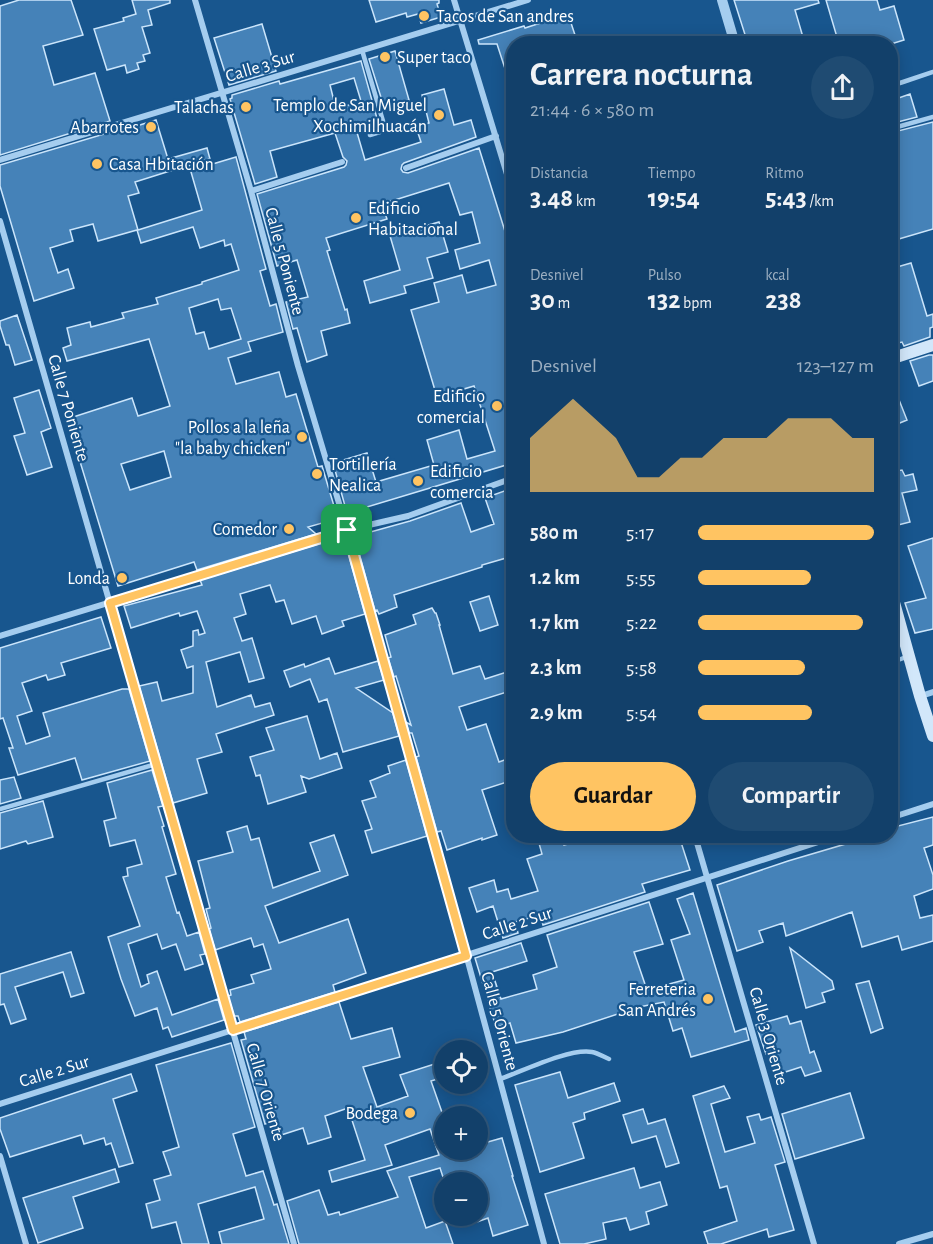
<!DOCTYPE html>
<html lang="es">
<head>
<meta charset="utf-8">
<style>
	:root { --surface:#12406a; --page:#1f4b72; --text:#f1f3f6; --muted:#9cafc1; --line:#31597e; --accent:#ffc462 }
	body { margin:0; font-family:"Alegreya Sans",sans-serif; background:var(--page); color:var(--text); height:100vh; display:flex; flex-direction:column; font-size:22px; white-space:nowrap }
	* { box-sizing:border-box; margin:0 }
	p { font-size:20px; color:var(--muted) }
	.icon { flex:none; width:33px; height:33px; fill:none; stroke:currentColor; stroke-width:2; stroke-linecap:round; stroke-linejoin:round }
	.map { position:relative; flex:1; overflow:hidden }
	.drawer { position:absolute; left:506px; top:36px; width:392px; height:807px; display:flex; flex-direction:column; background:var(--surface); border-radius:24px; box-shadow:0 3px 15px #0003,0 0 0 2px var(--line) }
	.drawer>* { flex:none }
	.controls { position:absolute; left:434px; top:1040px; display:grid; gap:12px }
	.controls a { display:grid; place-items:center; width:54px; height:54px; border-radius:50%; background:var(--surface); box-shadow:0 3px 15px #0003,0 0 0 2px var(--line); font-size:30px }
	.pin { position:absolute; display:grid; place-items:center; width:51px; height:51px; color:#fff; margin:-26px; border-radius:12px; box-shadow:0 3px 9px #0006 }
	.round { display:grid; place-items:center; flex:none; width:63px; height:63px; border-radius:32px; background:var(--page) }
	.head { display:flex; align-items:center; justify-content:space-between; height:102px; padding:0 24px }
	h1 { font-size:33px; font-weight:700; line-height:45px }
	.metrics { display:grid; grid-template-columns:repeat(3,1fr); gap:9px; height:102px; padding:6px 24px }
	.metrics div { display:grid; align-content:center }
	.metrics b { font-size:26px; font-weight:700 }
	.metrics small { font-size:16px; font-weight:400 }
	.metrics p { font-size:16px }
	.chart { height:168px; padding:12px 24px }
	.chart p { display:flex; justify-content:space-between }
	.chart svg { width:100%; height:108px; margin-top:6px; fill:var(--accent); opacity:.7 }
	.action { display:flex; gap:12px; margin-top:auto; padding:12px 24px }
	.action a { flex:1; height:69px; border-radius:36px; background:var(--accent); color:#111; font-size:24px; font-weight:700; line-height:69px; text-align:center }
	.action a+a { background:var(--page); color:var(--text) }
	ul { padding:0 24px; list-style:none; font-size:20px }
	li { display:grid; grid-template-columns:96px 72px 1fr; align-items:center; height:45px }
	li i { height:15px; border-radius:8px; background:var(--accent) }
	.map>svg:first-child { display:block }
	.building { fill:#4582b8; stroke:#cbe5fb; stroke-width:1.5; fill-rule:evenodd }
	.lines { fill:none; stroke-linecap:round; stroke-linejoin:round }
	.service { stroke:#a5cdef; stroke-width:4.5 }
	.minor { stroke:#a5cdef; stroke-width:6 }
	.tertiary { stroke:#a5cdef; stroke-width:10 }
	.secondary { stroke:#d2e7fa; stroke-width:12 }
	.route-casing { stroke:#fff; stroke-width:12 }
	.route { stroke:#ffc462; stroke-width:8 }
	.poi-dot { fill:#ffc462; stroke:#18568e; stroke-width:2 }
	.labels { text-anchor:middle; stroke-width:4.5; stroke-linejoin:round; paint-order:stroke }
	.poi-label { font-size:18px; fill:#fff; stroke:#18568e; text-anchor:end }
	.street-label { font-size:18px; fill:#fff; stroke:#18568e }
</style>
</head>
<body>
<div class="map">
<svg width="933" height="1244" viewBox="0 0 933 1244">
	<rect width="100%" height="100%" fill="#18568e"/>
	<path class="building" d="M19,0h52l12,35 -40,11 11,39 41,-12 15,48 -110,34v-149z
		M132,0h38v3l-22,7 4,15 -10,2 8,26 -7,2 2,6 -8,2 2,6 -12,4 -2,-8 -18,5 -13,-41 30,-8 -1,-3 13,-4z
		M369,0h70v3l-2,1 4,13 -20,6 -3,-9 -11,3 -1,-4 -30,9z
		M734,0h84l1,3 -24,7 10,34h-57z
		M826,0h51l3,10 14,-4 10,34 -13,4h-52z
		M568,14l10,30h-65v40h-3l-13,-40h-18l-1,-4 46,-14 1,2z
		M262,24l14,47 -47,14 -15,-47z
		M395,51l14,49 -25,7 -15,-48z
		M361,61l17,61 -22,7 9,31 56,-18 -5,-15 13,-4 -7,-28 22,-6 10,36 17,-5 5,17 -72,26 -2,2 -1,4 2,3 5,1 71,-25 34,109v206l-166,50 -14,-50 34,-10 9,29 58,-17 -7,-25 32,-10 8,29 28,-8 -21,-65 -37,11 -26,-87 28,-8 -5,-19 28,-8 5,18 29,-8 -7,-25 -29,9 -5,-19 25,-7 -8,-31 -12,3 -11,-32 -67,21 5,15 -61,19 4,12 -3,1 18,59 2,-1 3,14 -29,8 6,24 -20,7 -10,-34 -4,1 -7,-27 22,-5 -11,-37 -20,6 -20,-72 87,-27 2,-2 1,-4 -4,-4 -8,-24 -65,18 7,26 -22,7 -25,-85 2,-1v-3l47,-14 1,3zM354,78l7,23 -25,8 -6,-24z
		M910,94l7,23 -27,7v-23z
		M156,120l12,39 39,-11 3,11 -5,1 1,6 30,-9 30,112 -6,2 10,35 6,-2 7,28 -35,10 3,9 -23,7 8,26 43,-12 7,25 10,-3 22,73 4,-1 15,50 -4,1v3l-25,7 8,7 -119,36 -3,-8 -76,24 -51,-167 65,-21 6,18 32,-10 -21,-67 -82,22 -4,-13 8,-3 -4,-17 23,-6 1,5 33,-9 -2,-5 36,-9 -2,-6 46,-14v-2l37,-12 -8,-26 -6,2 -1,-6 -24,8 -7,-21 -52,16 -4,-13 -39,11 -5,-17 -23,6 3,11 -23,7 8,25 10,-4 6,19 -40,13 -34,-115v-21l114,-34v2zM189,165l13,45 -64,20 -10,-34 11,-3 -4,-11zM218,299l3,11 10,-2 10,31 -32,10 -5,-17 -8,2 -7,-26zM164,451l7,26 -41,13 -9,-26z
		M933,122v107l-41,12 -2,-9v-99z
		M439,222l9,30 -21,6 6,20 -29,8 2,7 -36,10 -6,-22 36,-11 -10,-34z
		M911,263l16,53 6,-2v13l-3,1v9l-26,9 -2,-4 -12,3v-76z
		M17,315l15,45 -17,5 -6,-20h-3l-6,-19v-5z
		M929,355h4v26l-14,5 -9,-25z
		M890,377l17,43 -12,5 -5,-11z
		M39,390l12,38 -10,4 11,35 -25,8 -13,-39 11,-3 -11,-35z
		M890,460h4l3,11 5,-1 3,6 8,-2 4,16 -15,3 8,29 -20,5z
		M513,488v68l-31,9v2l-88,28 3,12 -18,7 -2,-4 -2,1 -19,-69h2l-2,-6 54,-15 51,-18 10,29 23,-8 -9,-26z
		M933,538v91l-18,4 -10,-30 21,-5 -18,-52z
		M325,542l8,6 13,-3 19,69 -23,7 2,5 -22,8 -6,-18 -24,8 -8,-24 -8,2 -6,-17 -30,9 6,20 -12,4 8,23 10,-3 12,40 -15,4 -9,-30 -34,10 11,45 34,-12 4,12 15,-4 4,12 -58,19 6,18 -25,7 10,34 -34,10 -34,-117 18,-4 5,19 31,-8v-27l-6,2 -6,-18 12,-4v-15l5,-1 1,5 6,-2 -8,-22 -17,5 -1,-3 -48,15 -7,-22 78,-21 -2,-5z
		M489,596l9,29 -18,6 -10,-29z
		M432,608l3,5h1l4,12h-1l14,49 27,-8 5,13 28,-9v20l-54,17 8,23 19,-6 13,38 14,-5v23l-31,10 15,45 -15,5v-2l-35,12 -6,-19 -4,1 -21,-75 3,-1 -7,-23h-3l-3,-11 5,3 -15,-49 -2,1 -6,-19 3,-1 -6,-22 31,-11 -3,-9z
		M101,617l10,31 -50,15 4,12 -17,5 -2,-5 -24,8 10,28 -15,5 9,28 24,-8 -7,-23 79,-24h7l21,72 -68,19 -7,-22 -57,17 -9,-27h4l-10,-30 -3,1v-71z
		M329,658l6,16 43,-13 6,19 -28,8 37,25 6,23 -56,16 -16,-53 -8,3 -9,-23 -20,8 -6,-16 20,-7 1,3z
		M307,716l13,43 17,-6 5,15 -33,11 -8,-3 5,16 -38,12 -8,-29 -4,1 -6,-19 24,-7 -8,-22z
		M406,760l21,76 -55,17 -7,-22 7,-2 -10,-28 14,-4 -6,-16 20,-8 -2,-7z
		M152,770l11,36 -5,1 6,19 -2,1 14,47 -10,3 11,36 2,-1 8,24 12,-4 6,22 -5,1 3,9 -18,6 -9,-26 -14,5 -5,-15 -29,10 13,43 8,-4 -2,-8 10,-4 15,44 46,-16 6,21 -52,17 -4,-10 -5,2 -6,-21 -22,8 -14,-37 -13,-42 32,-11 -17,-49 5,-1 -1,-8 15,-4 -7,-24 -25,6 -6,-25 12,-3 -9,-35z
		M14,777l7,21 -21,6v-24z
		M43,801l10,36 -25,7 -2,-3 -26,8v-36z
		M933,817v28l-9,3 9,27v14l-19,7 6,22 13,-3v26l-31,9 -4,-14 -36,11 -10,-35 -66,24 -3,-13 -24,8 4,11 -26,9 -20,-66 71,-24 71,-21 2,-4h29v-8z
		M247,826l4,14 8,-2 14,50 47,-17 -10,-28 24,-8 14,40 -83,31 14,37 69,-24 18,54 -33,12 2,7 -95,30 -2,-6h-4l-6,-20 3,-1 -1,-5 24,-7 -3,-8 20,-6 -8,-25 -9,3 -3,-9 -36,12 -6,-21 2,-1 -5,-19 4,-1 -12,-47 35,-9 -6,-20z
		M537,836h24l3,9 26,-7 -1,-2h90l11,34 -48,14 3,8 -102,33 -3,-10 -25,7 3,11 -15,5 -10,-32 -16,6 -8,-24 25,-8 3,12 11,-3 3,10 27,-8 -11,-32 15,-5z
		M693,893l42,139 11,-4 3,12 -58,17 -9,-29 -9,3 -9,-29 -25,5 -76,25 -47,11 -6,-20 -14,4 -21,-69 46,-15 6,18 -35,11 9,27 36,-10 -4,-14 24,-8 -10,-32 102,-33 14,42 -29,8 13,38 37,-10 -13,-40 19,-6 -13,-35z
		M790,948l42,33 2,8 -12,4 3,9 -19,6z
		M71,952l13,41 -13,4 -8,-25 -48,15 11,32 -15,5 -7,-20 -4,1v-31z
		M869,981l14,47 -12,5 -15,-49z
		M339,1002l12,37 41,-11 8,29 -37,10 14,40 31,-11 -8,-21 44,-14v16l-13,4 13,37v31h33v-4l25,-7 11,38h-1l16,49 -35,11 -5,-18 -11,4v-40h-9l-3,-9 -21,7 -4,-12 -31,9 17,51 19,-7 8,23h-154l-12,-43 32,-11 9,25 11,-3 1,3 58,-18 -11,-26 52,-16 -9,-26 -45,16 7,20 -60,17 -3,-11 36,-11 -17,-52 -23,8 6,21 -23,7 -5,-16 -28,9 -4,-15 -6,2 -24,-84 5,-1 -2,-7z
		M787,1016l3,8 11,-3 9,32 4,-2 7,20 -16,5 -4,-9 -25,8 -8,-22 -2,1 -10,-29z
		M231,1043l24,84 -22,7 13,42 17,-5 11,34 3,-1 12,40h-67l-3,-12 45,-13 -9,-32 -57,17 11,40h-27l-6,-22 -24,6 -6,-24 14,-4 -6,-20 17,-5 -8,-23 16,-5 -23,-82z
		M560,1072l8,26 46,-15 6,18 -36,12 1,6 -12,4 11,35 -44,14 -25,-87z
		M131,1074l6,17 -24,8 20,64 -14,4 -8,-24 -5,2 -2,-7 -20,6 -3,-9 -71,22 -10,-28v-11z
		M724,1086l6,12 -19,6 14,48 30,-9 -8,-26 12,-3 2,6 10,-3 14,45 -10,3 19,65 -25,7 -2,-8 -46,15h-13l-4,-12 33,-11 -10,-35 -7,2 -27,-92z
		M850,1093l14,45 -69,21 -13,-45z
		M643,1109l5,15 17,-5 14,44 -13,4 -10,-31 -24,7 -9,-28z
		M634,1168l6,20 20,-6 7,23 -21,7 3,12 -19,6 -4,-12 -23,5 3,16 -22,5h-24l-15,-50z
		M115,1169l4,13 -46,15 10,31 -45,15 -15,-45z"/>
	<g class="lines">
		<path class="service" d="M362,50l23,78 -2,3 -13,4
			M900,83l33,-11
			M890,129l43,-12
			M890,663l19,-7
			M0,809l156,-45
			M500,1079c23,-8 69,-31 92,-27 6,1 12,5 17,7"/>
		<path class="minor" d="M195,0l56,191 47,175 49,164 120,428 77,286
			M454,0l59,194
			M0,160l528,-160
			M406,168l90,-32
			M251,191l91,-29
			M0,221l294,1023
			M0,636l347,-106 61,-14 105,-38
			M921,696l12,-4
			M890,818l43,-14
			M695,836l119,408
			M0,1104l233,-74 604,-194
			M0,1156l26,88
			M899,1244l34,-10"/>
		<path class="tertiary" d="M722,0l13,44"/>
		<path class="secondary" d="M890,359l43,-14
			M890,588l30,108 13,40"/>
	</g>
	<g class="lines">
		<g class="route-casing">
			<path id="route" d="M347,530l119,426 -233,74 -123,-427z"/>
		</g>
		<use href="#route" class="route"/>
	</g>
	<g class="poi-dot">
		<circle cx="424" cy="16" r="6"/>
		<circle cx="385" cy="57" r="6"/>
		<circle cx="246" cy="107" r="6"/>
		<circle cx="439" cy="115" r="6"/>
		<circle cx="151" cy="127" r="6"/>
		<circle cx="97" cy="164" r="6"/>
		<circle cx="356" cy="218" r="6"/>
		<circle cx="497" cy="406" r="6"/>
		<circle cx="302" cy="437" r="6"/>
		<circle cx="317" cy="474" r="6"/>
		<circle cx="418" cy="481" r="6"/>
		<circle cx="289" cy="529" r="6"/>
		<circle cx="122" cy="578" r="6"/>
		<circle cx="708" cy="999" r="6"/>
		<circle cx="410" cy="1113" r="6"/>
	</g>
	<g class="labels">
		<g class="poi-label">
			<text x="436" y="22" text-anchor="start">Tacos de San andres</text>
			<text x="397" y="63" text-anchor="start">Super taco</text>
			<text x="427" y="111">Templo de San Miguel<tspan x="427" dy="21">Xochimilhuacán</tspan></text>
			<text x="234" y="113">Talachas</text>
			<text x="139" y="133">Abarrotes</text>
			<text x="109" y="170" text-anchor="start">Casa Hbitación</text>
			<text x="368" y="214" text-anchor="start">Edificio<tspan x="368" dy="21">Habitacional</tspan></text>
			<text x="485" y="402">Edificio<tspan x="485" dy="21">comercial</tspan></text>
			<text x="290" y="433">Pollos a la leña<tspan x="290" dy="21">"la baby chicken"</tspan></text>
			<text x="329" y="470" text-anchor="start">Tortillería<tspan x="329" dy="21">Nealica</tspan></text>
			<text x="430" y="477" text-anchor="start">Edificio<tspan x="430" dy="21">comercia</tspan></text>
			<text x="277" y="535">Comedor</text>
			<text x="110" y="584">Londa</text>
			<text x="696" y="995">Ferreteria<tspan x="696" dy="21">San Andrés</tspan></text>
			<text x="398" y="1119">Bodega</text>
		</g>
		<g class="street-label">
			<text transform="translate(260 66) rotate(-17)" y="6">Calle 3 Sur</text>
			<text transform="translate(285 261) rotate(75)" y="6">Calle 5 Poniente</text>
			<text transform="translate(69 408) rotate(74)" y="6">Calle 7 Poniente</text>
			<text transform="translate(517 923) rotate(-18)" y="6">Calle 2 Sur</text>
			<text transform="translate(500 1021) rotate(75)" y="6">Calle 5 Oriente</text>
			<text transform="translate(769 1036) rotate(74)" y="6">Calle 3 Oriente</text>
			<text transform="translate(54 1071) rotate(-17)" y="6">Calle 2 Sur</text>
			<text transform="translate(266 1092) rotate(74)" y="6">Calle 7 Oriente</text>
		</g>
	</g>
</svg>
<div class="controls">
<a><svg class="icon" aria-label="locate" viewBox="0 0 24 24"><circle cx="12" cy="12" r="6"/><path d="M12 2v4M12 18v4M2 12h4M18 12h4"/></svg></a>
<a>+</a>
<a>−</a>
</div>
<div class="pin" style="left:347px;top:530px;background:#1e9e55"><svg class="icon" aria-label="arrive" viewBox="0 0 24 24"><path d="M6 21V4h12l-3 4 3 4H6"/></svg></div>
<section class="drawer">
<div class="head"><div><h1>Carrera nocturna</h1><p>21:44 · 6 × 580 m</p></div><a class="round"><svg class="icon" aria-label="share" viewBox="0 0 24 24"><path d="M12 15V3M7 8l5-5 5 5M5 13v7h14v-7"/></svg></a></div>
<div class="metrics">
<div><p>Distancia</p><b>3.48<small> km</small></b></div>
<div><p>Tiempo</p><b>19:54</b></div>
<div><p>Ritmo</p><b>5:43<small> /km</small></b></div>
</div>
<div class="metrics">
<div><p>Desnivel</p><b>30<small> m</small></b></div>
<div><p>Pulso</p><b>132<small> bpm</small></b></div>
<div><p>kcal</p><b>238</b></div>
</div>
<div class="chart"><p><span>Desnivel</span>123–127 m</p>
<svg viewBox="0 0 160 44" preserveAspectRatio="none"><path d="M0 44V22L10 14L20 6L30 14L40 22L50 38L60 38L70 30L80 30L90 22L100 22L110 22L120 14L130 14L140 14L150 22L160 22V44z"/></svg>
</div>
<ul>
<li><b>580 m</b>5:17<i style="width:100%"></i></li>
<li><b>1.2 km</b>5:55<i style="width:64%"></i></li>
<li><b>1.7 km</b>5:22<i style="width:94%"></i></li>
<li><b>2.3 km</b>5:58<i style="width:61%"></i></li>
<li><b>2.9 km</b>5:54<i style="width:65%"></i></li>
</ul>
<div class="action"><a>Guardar</a><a>Compartir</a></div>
</section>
</div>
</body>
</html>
